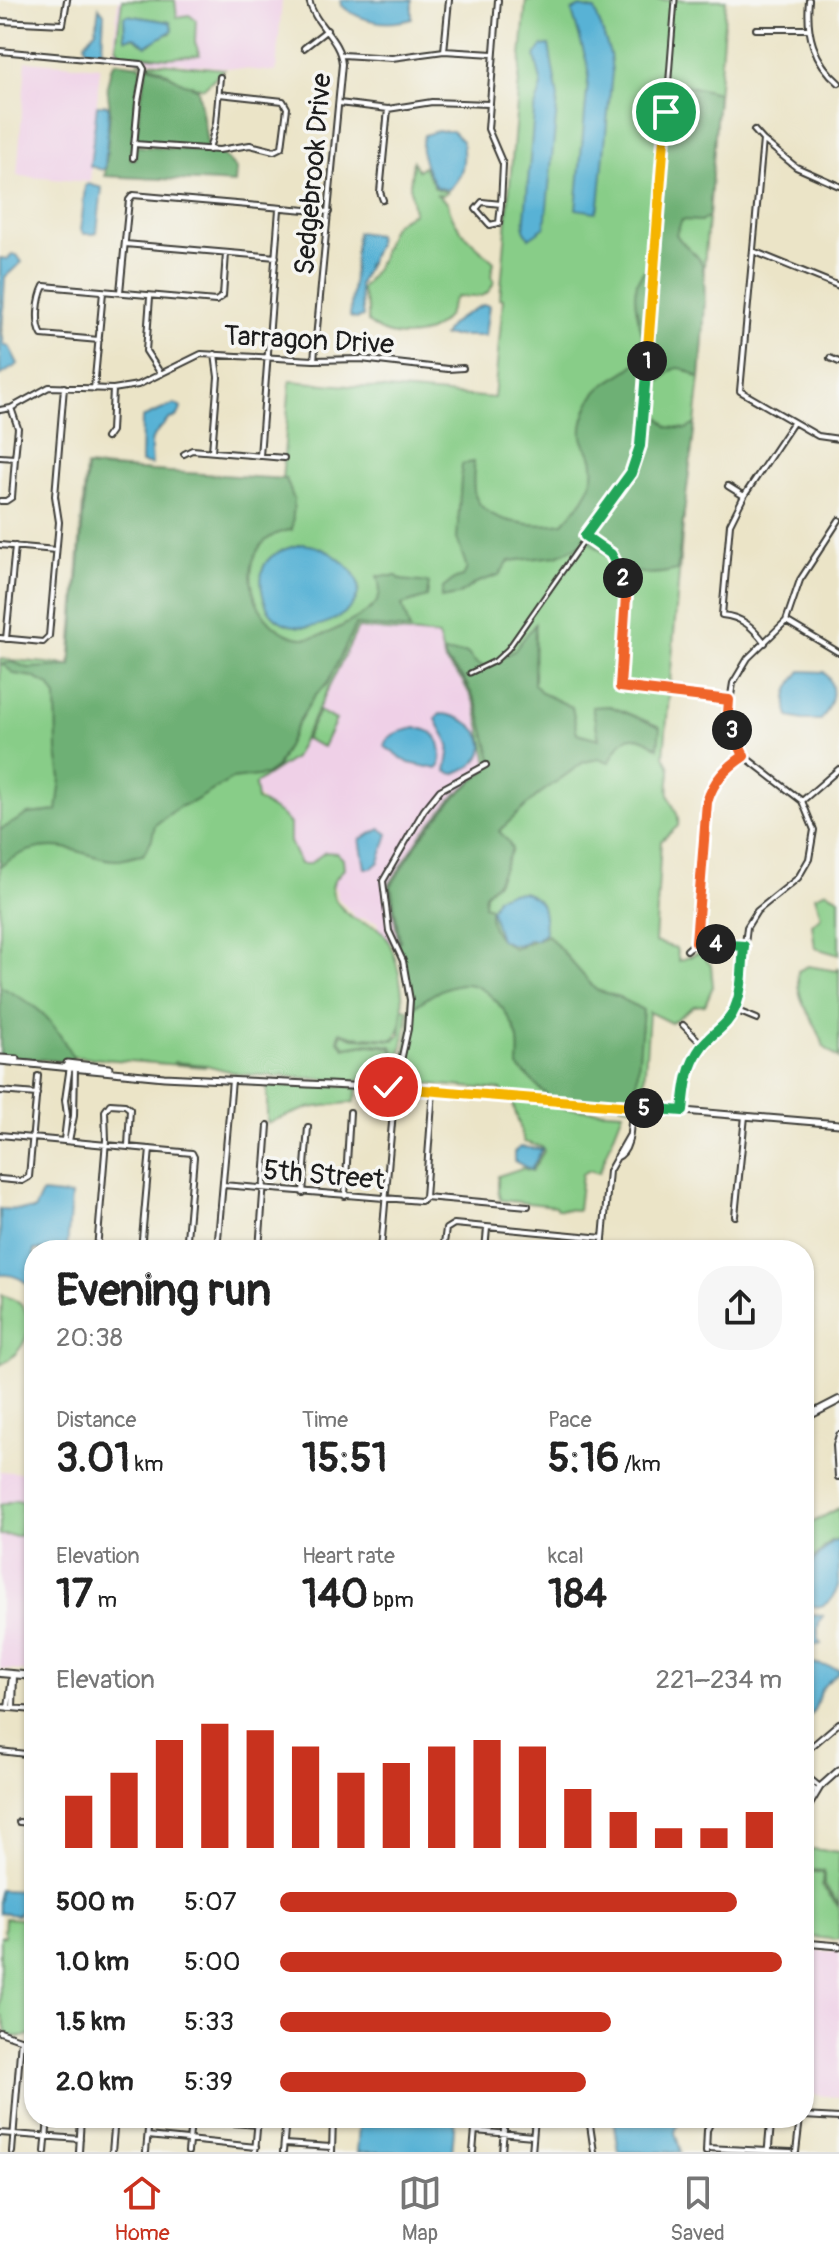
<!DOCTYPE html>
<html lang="en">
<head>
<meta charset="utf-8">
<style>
	:root { --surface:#fff; --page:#f6f6f6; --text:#222; --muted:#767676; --line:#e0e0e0; --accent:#c8321e }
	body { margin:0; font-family:Pangolin,sans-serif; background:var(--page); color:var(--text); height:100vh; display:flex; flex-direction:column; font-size:30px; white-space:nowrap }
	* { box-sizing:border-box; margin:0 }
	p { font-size:26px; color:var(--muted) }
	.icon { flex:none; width:44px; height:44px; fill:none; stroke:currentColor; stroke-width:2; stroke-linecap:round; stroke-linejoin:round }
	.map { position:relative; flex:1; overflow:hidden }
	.side { position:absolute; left:24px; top:1240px; width:790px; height:888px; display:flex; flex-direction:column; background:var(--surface); border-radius:32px; box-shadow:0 2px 6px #0004 }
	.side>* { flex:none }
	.pin { position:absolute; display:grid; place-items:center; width:68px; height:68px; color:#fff; margin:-34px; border:4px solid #fff; border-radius:50%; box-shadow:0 2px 8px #0007 }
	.km { position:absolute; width:40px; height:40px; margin:-20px; border-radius:50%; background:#222; color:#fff; font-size:22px; line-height:40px; text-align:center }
	.round { display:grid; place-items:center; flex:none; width:84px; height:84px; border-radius:32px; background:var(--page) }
	.headline { display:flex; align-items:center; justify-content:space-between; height:136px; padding:0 32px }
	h1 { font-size:44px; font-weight:800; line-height:60px }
	.metrics { display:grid; grid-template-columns:repeat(3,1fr); gap:12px; height:136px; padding:8px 32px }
	.metrics div { display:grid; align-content:center }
	.metrics b { font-size:40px; font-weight:800 }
	.metrics small { font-size:22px; font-weight:400 }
	.metrics p { font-size:22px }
	.chart { height:224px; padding:16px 32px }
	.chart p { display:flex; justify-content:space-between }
	.chart svg { width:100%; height:144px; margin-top:8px; stroke:var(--accent); stroke-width:6 }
	ul { padding:0 32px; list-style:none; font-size:26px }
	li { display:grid; grid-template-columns:128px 96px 1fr; align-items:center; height:60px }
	li i { height:20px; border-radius:10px; background:var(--accent) }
	.menu { display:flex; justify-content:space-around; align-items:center; height:112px; border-top:2px solid var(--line); background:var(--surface); font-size:22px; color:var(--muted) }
	.menu a { display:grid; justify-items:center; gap:4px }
	.menu .selected { color:var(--accent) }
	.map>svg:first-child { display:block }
	.built { fill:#efd0e7 }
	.green { fill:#88cd88; stroke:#527452; stroke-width:2; fill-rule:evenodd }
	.forest { fill:#6eb074; stroke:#456648; stroke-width:2 }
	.water { fill:#58b2d5; stroke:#3a6778; stroke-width:2 }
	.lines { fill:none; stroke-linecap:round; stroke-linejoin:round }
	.pedestrian-casing { stroke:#3b3a36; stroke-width:7 }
	.minor-casing { stroke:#3b3a36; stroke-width:8 }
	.tertiary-casing { stroke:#3b3a36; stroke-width:9 }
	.secondary-casing { stroke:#3b3a36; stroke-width:10 }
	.pedestrian { stroke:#fff; stroke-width:3 }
	.minor { stroke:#fff; stroke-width:4 }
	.tertiary { stroke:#fff; stroke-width:5 }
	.secondary { stroke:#fff; stroke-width:6 }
	.split-1-casing { stroke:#fff; stroke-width:16 }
	.split-2-casing { stroke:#fff; stroke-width:16 }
	.split-3-casing { stroke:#fff; stroke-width:16 }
	.split-4-casing { stroke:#fff; stroke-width:16 }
	.split-5-casing { stroke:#fff; stroke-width:16 }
	.split-6-casing { stroke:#fff; stroke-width:16 }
	.split-1 { stroke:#f5b400; stroke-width:10 }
	.split-2 { stroke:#22a559; stroke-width:10 }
	.split-3 { stroke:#f0652b; stroke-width:10 }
	.split-4 { stroke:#f0652b; stroke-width:10 }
	.split-5 { stroke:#22a559; stroke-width:10 }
	.split-6 { stroke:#f5b400; stroke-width:10 }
	.labels { text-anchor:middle; stroke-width:7; stroke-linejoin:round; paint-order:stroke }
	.street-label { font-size:28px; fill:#1c1c1c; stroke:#f6f6f2 }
</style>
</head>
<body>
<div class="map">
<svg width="839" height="2152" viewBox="0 0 839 2152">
	<rect width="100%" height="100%" fill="#f6f6f2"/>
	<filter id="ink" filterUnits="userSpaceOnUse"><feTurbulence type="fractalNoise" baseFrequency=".0125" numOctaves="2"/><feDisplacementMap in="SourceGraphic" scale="16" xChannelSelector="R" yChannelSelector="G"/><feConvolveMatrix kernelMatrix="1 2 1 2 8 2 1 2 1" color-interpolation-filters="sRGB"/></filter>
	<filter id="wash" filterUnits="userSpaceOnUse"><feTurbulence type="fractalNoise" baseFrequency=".006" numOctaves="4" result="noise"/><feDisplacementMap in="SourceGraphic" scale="32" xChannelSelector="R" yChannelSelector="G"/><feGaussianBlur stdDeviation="1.8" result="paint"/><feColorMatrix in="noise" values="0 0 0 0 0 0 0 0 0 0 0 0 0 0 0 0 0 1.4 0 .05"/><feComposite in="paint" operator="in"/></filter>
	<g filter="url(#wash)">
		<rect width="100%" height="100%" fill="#ebe4c7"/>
		<path class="built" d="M118,0h164l-6,72 -163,-15z
			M26,61l74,6 -10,115 -73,-6z
			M358,628l80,8 7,26 17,18 15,26 12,61 -34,28 -34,40 -32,50 9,56 -15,3 -5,-22 -23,-5 -17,-19 -5,-16 -37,-20 -15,-40 -31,-34 44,-30z
			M0,1471l34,3v198l-34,-3z
			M804,1949l35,3v145l-35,-3z"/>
		<path class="green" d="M122,0h53l2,17 12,-2 7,5 -1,22 5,13 -32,3 -48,-5 -4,-7zM127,15l43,7 1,11 -11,3 -10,9 -9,-2 -7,-6 -9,2 -1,-22z
			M526,0h200l-31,376 5,2 -5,46 -4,3 -27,329c12,17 2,22 5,39 3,13 11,17 9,31l-17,15 -6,101 21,6 3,13 20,-8 12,12 2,21 -8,19 -11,1 -23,17 -22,-11 -6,88 -96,-7 4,6 -46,-4 -4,-5 -96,-8 2,-9h-6l9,-44 1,-20 6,-5 2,-36 -21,-27 -9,-56 32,-50 34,-40 34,-28 -13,-61 -14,-26 -17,-18 -7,-26 -80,-8 -64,130 -39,26 2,16 25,15 8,9v18l10,22h9l16,-12 12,1 6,6 1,10c-4,4 -10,10 -11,15 -5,15 16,33 28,38 11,4 18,4 25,15 13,20 26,85 7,102l-40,-3 -13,-4 -2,8 6,8 24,-3 23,2 2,6 -4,16 -4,3 -20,2 -7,7 -118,-7 -34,-9 -33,-3 33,5 -206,-16v-392l70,6 16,-199 196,15 8,-100 204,17 9,-99 -3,-1z
			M138,61l86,8 -20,19 -19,-4 -28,-17z
			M413,161l5,9 6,-4 11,22 12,4 -4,3 -7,-1 12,9c5,27 27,41 46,59l-3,14 3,6c-7,19 -20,15 -37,14 -8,7 -5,16 -12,23 -19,21 -55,23 -77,3v-12l-7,-21c7,-9 14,-18 19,-28 11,-26 4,-36 34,-48l-4,-28z
			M319,711l17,9 -13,27 -18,-8z
			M826,891l13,7v57l-24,-7 -3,-24 9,-8 -6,-20z
			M808,966l29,5 2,-4v92l-15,-12c-8,-30 -29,-42 -26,-76z
			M403,1008l5,1 -2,20 -10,45h-5l3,-21 -2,-7 -24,-3 -23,4 -5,-7 1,-7 12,5 41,2 6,-5z
			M267,1082l92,5 -5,15 -45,6 -42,15z
			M508,1098l47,4 5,6 63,4 -24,61 -10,-3 -7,4 -4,36 -21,-1 -2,-3 -54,-6 -3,-9v-15l24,-8 10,3 12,-20 -2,-4 -18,-5 -11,-38z
			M2,1295c43,11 28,56 -2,70z
			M15,1500l8,1 -3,35 -20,-1v-30z
			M839,1508v32l-8,1 -27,27v-41z
			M811,1849l28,3v52l-15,-19v-14l-15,-1z
			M804,1863h4v8l15,2 -1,13 17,21v33l-35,-4z
			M5,1918l29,2v113l-10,4 -16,-1 -5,-19 -3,-1v-80h4z"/>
		<path class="forest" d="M116,62l24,3 2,5 -6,31 -5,58h4l1,-13 84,6 16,17 -1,14 -130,-7 5,-67 -3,-23 4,-18z
			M144,65c20,2 34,19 54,23l10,60 -72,-6 4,-40 6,-29z
			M672,82l46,11 -9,123 -8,5 -19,-1 -6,14c6,12 20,17 25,28 8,18 1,93 -1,116 -25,-16 -23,-12 -44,7l2,8 -4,17 14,17 18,2 9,-5 -18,146c-43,11 -56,-3 -88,-29l-32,15 -48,5 -10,14 -23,8 -18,12 -17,3 2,-10 10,-8 10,-3 4,-9 -10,-29 5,-75 12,-2c0,9 -2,24 1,33 10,30 63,32 88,28 17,-18 39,-43 27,-70 -1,-3 -5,-6 -6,-10 -6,-12 1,-30 6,-41 10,-24 42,-26 53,-49 6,-11 -14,-47 -6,-71 3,-7 10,-14 13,-21l18,-171z
			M87,467l199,12 8,21 -2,30c-62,7 -47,95 4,107 21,5 47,-11 64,-21 18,-10 24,-21 17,-40h20l4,4 28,3 -2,14 -25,8 8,25 -54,-5 -29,59 -12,11 -17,28 -21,44 -11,8 -34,4 -39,23 -14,5 -24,18 -3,14 -9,16c-8,1 -17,4 -25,5 -18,1 -37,-10 -54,-12 -23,-4 -46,4 -64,19v-37l28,-16 29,-3 4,-33 -4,-26 -1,-55 -7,-12 -16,-8 -18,-3 -13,-10 11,-2 15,6 43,-2z
			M535,624l-1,60 8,9 30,14 5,26 22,6 -7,-32 18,-1 50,21 -2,21c-23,-19 -37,-13 -48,14l-11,-3 -15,3 -46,33 -39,36 9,10 4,8 -14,32 -13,13 -1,11 6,2c-1,20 6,32 24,41l34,-13 48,55 23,7 24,13 -8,96 -84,-7 -33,-32c0,-9 2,-22 -1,-31 -7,-22 -30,-54 -56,-52 -19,2 -34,14 -50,25 2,-24 -4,-45 -16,-66l5,-2 -9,-55 31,-50 34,-40 37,-32 -15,-58 -14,-27 -18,-18 -2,-8h23l8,9 10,5 29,-16z
			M0,986c41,23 51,29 73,72l-3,4 -70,-6z"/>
		<path class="water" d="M341,0h71v19c-26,7 -49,4 -70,-13z
			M99,7l5,6 -2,36 -2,2 -14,-1 -1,-7 11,-13z
			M580,7l15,3 15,44 2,18 -13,133 -3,7 -20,-3 13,-139 -17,-59z
			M127,15l43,7 3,8 -27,16 -12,-9 -9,2 -1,-22z
			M549,45l9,53 -13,129 -16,11 -5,-9 10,-118 8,-25 -7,-30 7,-10z
			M97,105h10l2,4 -4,59 -3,2 -12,-4z
			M437,131h15l10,10c3,19 2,36 -14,49l-12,-3c-9,-16 -19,-34 -12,-52z
			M88,184l14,4 -5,44 -3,2h-10l-3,-4 4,-44z
			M357,232l20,3 1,7 -19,43 4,32 -7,2 -6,-2z
			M12,255h5l5,7 -17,15 -3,55 2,14h5l9,18 -18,12v-118l8,1z
			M483,305h6l-4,31h-42c6,-15 26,-24 40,-31z
			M175,404l6,4c-2,8 -5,10 -12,11 -21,23 -19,17 -17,46l-11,-2 1,-45z
			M303,544c19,2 29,9 43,21 50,45 -65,94 -82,34 -10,-37 7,-48 39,-55z
			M801,671l23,1c14,15 9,33 -3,48h-18l-14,-3c-6,-19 0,-32 12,-46z
			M440,714c27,0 62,29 31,52 -5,3 -12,5 -17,8l-8,-3c7,-35 3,-23 -10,-52z
			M416,728c23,2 27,17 24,38l-3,3 -28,-6 -25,-17c4,-14 20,-15 32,-18z
			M381,829l7,5 -9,28 -7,6h-7l-5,-29z
			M523,892c24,8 20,19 22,40l-9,8 -6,-1c-12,8 -18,7 -30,0l-9,-29 6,-13 10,-4z
			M520,1147l22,2 -11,21 -17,-9v-9z
			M42,1193l29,3 -4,54h-33v41c-8,-11 -21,-18 -34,-16v-66l34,1z
			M839,1541c0,13 0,28 0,40 -3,18 -18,34 -35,20l1,-30 27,-29z
			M807,1615l16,1c-6,9 -7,19 -2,28l-17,4z
			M804,1661l35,8v2c-5,7 -16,13 -19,21 -4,13 -4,20 -16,29z
			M0,1890l22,1v19l-4,5 -18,-2z
			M363,2118h92l-3,34h-95l2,-27z
			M614,2118h67l-6,14 6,20h-62z"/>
	</g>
	<g filter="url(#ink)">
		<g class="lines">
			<g class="pedestrian-casing">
				<path id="pedestrian" d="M585,536c8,6 19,11 26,18 29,30 5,95 9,133l47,6
					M470,673l25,-12 13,-12 123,-176 9,-27 35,-446"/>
			</g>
			<g class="minor-casing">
				<path id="minor" d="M309,0c5,25 31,38 33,64l-28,296
					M498,0l-10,129 15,35 -2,40
					M809,0c-3,33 4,61 30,83
					M0,21l63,3 4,-24
					M756,29h51
					M304,48l23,-18
					M0,51l141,13 3,5 -6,33 -5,56
					M444,51l5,-51
					M342,55l50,3 52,-7 49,3
					M339,103l49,6 44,-7 57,2
					M754,130l9,10 -23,251 78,45 21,3
					M763,140l33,27 43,19
					M134,144l85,6 31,-5 24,6 8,-4 5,-39 -4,-7 -64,-7
					M209,150l7,-27 4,-46
					M383,200l-3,-8 8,-83
					M482,202l19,2 -2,19 -9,2 -14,-16z
					M125,244l151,13
					M753,251l86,35
					M120,292l9,-92 4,-5 196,17
					M150,297l-4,54 15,23
					M99,340l-57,-5c-7,-12 -4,-37 2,-49l172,15 7,-5 3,-43
					M830,358l9,4
					M94,389l9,-97
					M11,408l7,20 -3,30
					M0,410l11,-2 38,-21 64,2 25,-4 63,-31 113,6 47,-1 87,10 15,-1
					M106,438l5,-7 2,-42
					M212,451l6,-74 -3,-23
					M184,454l8,-4 92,8
					M260,456l19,-247
					M0,457l15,1 -3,39 -6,4h-6
					M728,486l16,10
					M0,545l56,5
					M786,621l52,31
					M0,638l43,4 6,-6 10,-114 -4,-26 9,-109
					M6,639l9,-93
					M765,643c-12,-16 -23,-26 -43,-28l8,-91 14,-28 49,-73
					M667,693l62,7
					M802,801l37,-32
					M696,942l11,-140c7,-22 18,-33 37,-46
					M687,950l9,-8 48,4
					M735,1010l22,9
					M683,1025l20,20
					M0,1091l37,3
					M683,1111l6,-40 14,-26 19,-16 13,-19 5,-22 7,-61 10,-16 41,-33 11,-19 5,-29 -12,-29 -58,-45 -12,-25 -4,-17 5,-31 15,-25 38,-37 14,-41 39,-60
					M0,1135l192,18 2,4 -8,93
					M64,1140l3,-25 -2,-15 5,-34
					M69,1141l5,-25 1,-48
					M616,1158c17,-7 14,-35 16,-51
					M0,1179l22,2 7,-4 9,-101
					M223,1185l198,16 4,-4 8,-107
					M303,1193l5,-66
					M345,1196l5,-84
					M425,1197l103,9
					M735,1216l10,-100
					M97,1250l9,-110 -1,-29 5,-7 15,1 5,4 -2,37
					M141,1250l9,-101
					M217,1250l15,-170
					M259,1250l9,-125
					M381,1250l14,-162 13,-59 2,-29 -7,-39 -14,-30 -6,-50 41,-71 16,-20 46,-25
					M443,1250l3,-21 8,-5 149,14
					M485,1250l2,-22
					M602,1250l7,-79 20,-35
					M838,1477l-2,-32 3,-10
					M0,1707l34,3
					M8,1708l4,-32
					M13,1708l1,-33
					M0,1751l34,4
					M804,1753l35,-30
					M804,1774l16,13
					M804,1780l13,12
					M19,1822l15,1
					M0,2032l34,12
					M804,2116l35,2
					M170,2118l88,7
					M589,2118l5,34
					M475,2131l58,5
					M0,2133l80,6
					M148,2136l108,11
					M284,2144l47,3
					M707,2148l84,4
					M12,2152l9,-113
					M45,2152l3,-34
					M79,2152l2,-34
					M112,2152l3,-34
					M146,2152l3,-34
					M188,2152l3,-31
					M255,2152l3,-34
					M283,2152l3,-34
					M332,2152l1,-34
					M473,2152l3,-34
					M502,2152l3,-34
					M532,2152l3,-34
					M706,2152l1,-22 6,-12
					M796,2152l4,-34"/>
			</g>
			<g class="tertiary-casing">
				<path id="tertiary" d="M0,1058l17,1
					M0,1061l164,16 269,13 406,34
					M67,1063l42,5
					M804,1814l16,-27 19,-17
					M804,1943l35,3
					M768,2152l3,-34"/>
			</g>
			<g class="secondary-casing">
				<path id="secondary" d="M804,1418l35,-18
					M0,1673l34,3"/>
			</g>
			<use href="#pedestrian" class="pedestrian"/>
			<use href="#minor" class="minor"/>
			<use href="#tertiary" class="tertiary"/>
			<use href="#secondary" class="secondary"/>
		</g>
	</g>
	<g class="lines" filter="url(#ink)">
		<g class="split-1-casing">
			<path id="split-1" d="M647,361l19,-249"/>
		</g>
		<g class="split-2-casing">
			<path id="split-2" d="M623,578l-12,-24 -26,-18 46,-63 9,-27 7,-85"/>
		</g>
		<g class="split-3-casing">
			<path id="split-3" d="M623,578l3,18 -6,91 109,13 -1,14 4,16"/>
		</g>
		<g class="split-4-casing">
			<path id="split-4" d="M716,944l-20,-2 11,-140c7,-22 18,-33 37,-46l-12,-26"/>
		</g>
		<g class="split-5-casing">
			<path id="split-5" d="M644,1108l39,3c2,-24 4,-45 19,-65 11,-14 26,-20 33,-38 8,-19 7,-42 9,-62l-28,-2"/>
		</g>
		<g class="split-6-casing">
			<path id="split-6" d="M388,1087l256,21"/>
		</g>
		<use href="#split-1" class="split-1"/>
		<use href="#split-2" class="split-2"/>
		<use href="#split-3" class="split-3"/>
		<use href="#split-4" class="split-4"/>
		<use href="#split-5" class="split-5"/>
		<use href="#split-6" class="split-6"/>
	</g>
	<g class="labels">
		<g class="street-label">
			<text transform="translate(312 174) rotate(-85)" y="10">Sedgebrook Drive</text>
			<text transform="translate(309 339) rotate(3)" y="10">Tarragon Drive</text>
			<text transform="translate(324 1174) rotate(5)" y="10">5th Street</text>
		</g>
	</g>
</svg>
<div class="pin" style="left:666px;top:112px;background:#1e9e55"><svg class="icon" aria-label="arrive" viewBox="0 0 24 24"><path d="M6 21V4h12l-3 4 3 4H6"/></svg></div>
<div class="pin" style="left:388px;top:1087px;background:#d93025"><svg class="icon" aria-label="check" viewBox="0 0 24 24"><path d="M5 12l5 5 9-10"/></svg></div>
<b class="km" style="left:647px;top:361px">1</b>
<b class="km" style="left:623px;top:578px">2</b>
<b class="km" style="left:732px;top:730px">3</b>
<b class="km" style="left:716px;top:944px">4</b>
<b class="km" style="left:644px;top:1108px">5</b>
<section class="side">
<div class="headline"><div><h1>Evening run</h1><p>20:38</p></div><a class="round"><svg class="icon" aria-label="share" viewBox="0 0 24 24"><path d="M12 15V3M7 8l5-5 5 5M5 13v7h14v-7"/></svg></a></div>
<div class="metrics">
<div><p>Distance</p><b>3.01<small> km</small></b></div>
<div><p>Time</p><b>15:51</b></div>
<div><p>Pace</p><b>5:16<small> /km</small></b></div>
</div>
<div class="metrics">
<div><p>Elevation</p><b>17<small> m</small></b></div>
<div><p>Heart rate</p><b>140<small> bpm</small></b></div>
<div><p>kcal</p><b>184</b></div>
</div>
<div class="chart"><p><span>Elevation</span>221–234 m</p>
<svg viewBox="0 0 160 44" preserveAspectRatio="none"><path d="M5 44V28M15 44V21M25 44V11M35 44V6M45 44V8M55 44V13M65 44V21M75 44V18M85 44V13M95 44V11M105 44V13M115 44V26M125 44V33M135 44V38M145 44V38M155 44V33"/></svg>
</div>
<ul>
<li><b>500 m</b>5:07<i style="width:91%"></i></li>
<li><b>1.0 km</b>5:00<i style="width:100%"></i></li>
<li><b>1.5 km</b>5:33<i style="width:66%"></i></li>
<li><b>2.0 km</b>5:39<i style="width:61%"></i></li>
</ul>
</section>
</div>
<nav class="menu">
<a class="selected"><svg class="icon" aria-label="home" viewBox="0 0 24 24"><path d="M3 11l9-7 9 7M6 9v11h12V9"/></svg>Home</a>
<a><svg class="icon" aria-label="map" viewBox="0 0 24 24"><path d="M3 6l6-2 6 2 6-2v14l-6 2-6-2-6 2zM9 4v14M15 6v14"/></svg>Map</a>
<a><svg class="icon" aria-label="saved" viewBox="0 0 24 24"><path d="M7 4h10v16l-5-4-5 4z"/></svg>Saved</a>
</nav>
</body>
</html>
